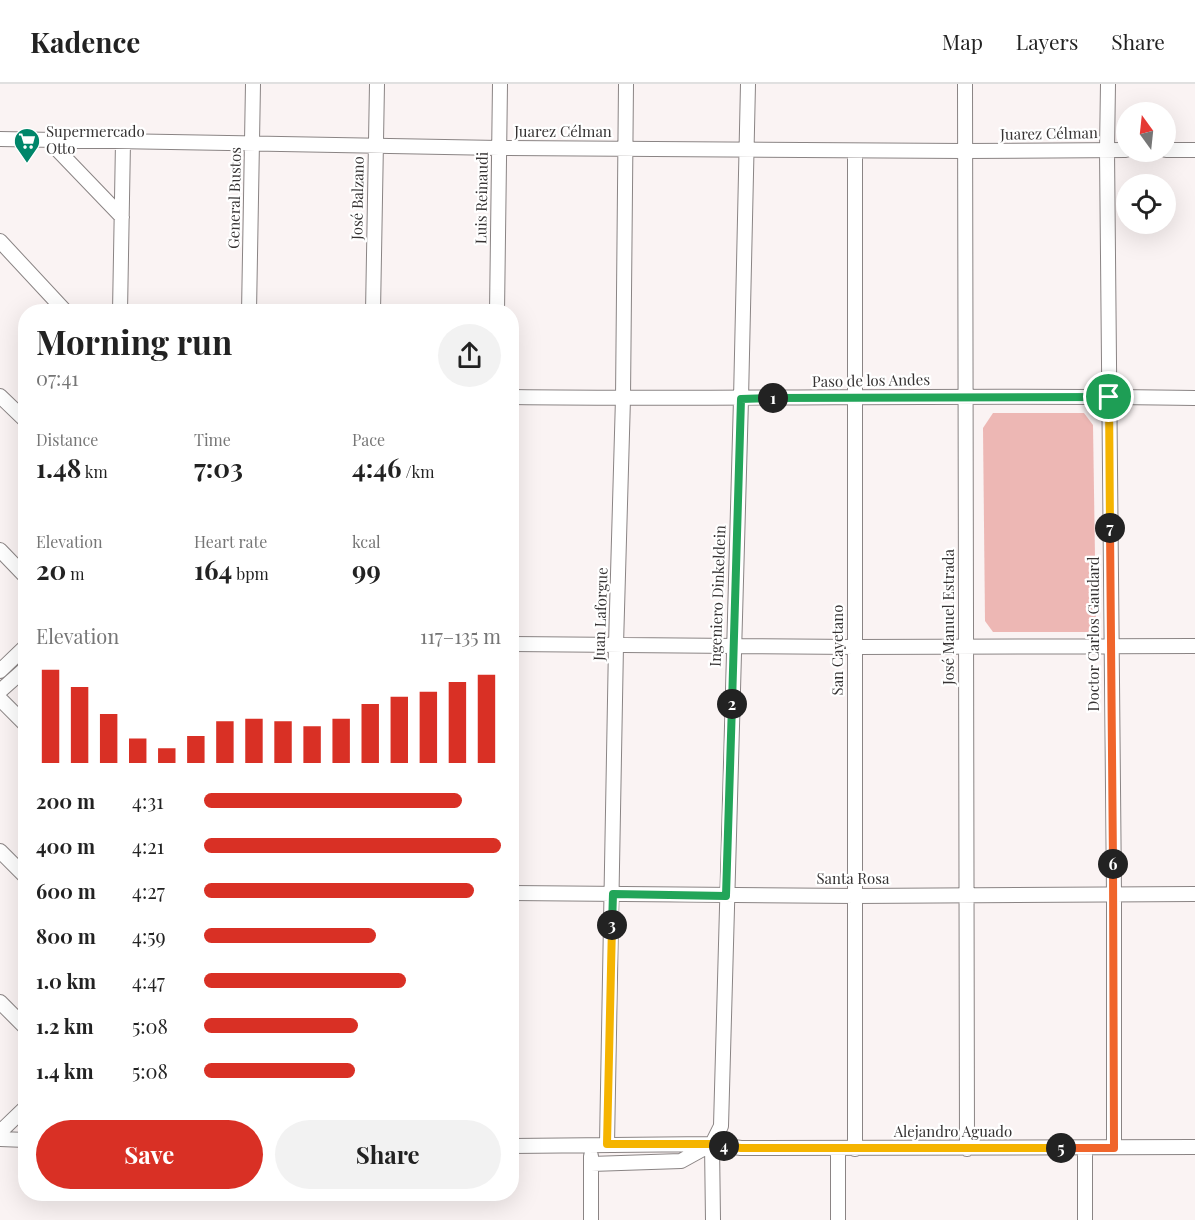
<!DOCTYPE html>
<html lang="en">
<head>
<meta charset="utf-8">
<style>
	:root { --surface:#fff; --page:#f2f2f2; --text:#222; --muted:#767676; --line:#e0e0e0; --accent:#d93025 }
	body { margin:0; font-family:"Playfair Display",serif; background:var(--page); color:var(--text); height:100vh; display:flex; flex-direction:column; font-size:22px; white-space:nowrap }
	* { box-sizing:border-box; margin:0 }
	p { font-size:20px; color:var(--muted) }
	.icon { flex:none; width:33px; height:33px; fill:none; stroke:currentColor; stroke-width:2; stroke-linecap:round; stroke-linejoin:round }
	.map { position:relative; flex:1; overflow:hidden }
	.panel { position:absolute; left:18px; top:220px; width:501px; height:897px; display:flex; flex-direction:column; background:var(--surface); border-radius:24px; box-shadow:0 6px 24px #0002 }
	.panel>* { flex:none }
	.needle { width:39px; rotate:345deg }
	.controls { position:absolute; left:1116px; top:18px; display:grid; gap:12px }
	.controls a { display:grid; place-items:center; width:60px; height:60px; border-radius:50%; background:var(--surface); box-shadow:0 6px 24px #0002; font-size:30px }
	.pin { position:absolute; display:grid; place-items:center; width:51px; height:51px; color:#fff; margin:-26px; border:3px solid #fff; border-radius:50%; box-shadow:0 2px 6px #0007 }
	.km { position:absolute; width:30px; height:30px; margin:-15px; border-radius:50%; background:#222; color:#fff; font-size:16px; line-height:30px; text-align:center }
	.round { display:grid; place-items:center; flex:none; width:63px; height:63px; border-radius:32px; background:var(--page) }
	.summary { display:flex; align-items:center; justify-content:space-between; height:102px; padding:0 18px }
	h1 { font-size:33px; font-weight:700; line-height:45px }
	.stats { display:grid; grid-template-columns:repeat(3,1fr); gap:9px; height:102px; padding:6px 18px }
	.stats div { display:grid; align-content:center }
	.stats b { font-size:26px; font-weight:700 }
	.stats small { font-size:16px; font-weight:400 }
	.stats p { font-size:16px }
	.chart { height:168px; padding:12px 18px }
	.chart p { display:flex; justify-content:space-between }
	.chart svg { width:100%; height:108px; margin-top:6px; stroke:var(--accent); stroke-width:6 }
	.cta { display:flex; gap:12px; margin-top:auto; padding:12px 18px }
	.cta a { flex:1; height:69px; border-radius:36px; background:var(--accent); color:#fff; font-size:24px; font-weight:700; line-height:69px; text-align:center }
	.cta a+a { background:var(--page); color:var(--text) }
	ul { padding:0 18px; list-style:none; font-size:20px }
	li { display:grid; grid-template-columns:96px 72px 1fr; align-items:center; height:45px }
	li i { height:15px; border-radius:8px; background:var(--accent) }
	header { display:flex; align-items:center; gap:36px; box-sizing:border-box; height:84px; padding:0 30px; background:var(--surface); border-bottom:2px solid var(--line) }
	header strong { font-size:28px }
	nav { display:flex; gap:33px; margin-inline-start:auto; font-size:21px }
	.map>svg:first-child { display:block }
	.green { fill:#edb7b4 }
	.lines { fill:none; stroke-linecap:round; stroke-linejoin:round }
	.minor-casing { stroke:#8a8484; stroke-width:16 }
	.minor { stroke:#fff; stroke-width:14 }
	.split-1-casing { stroke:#fff; stroke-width:12 }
	.split-2-casing { stroke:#fff; stroke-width:12 }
	.split-3-casing { stroke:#fff; stroke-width:12 }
	.split-4-casing { stroke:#fff; stroke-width:12 }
	.split-5-casing { stroke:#fff; stroke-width:12 }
	.split-6-casing { stroke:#fff; stroke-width:12 }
	.split-7-casing { stroke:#fff; stroke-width:12 }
	.split-8-casing { stroke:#fff; stroke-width:12 }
	.split-1 { stroke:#22a559; stroke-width:8 }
	.split-2 { stroke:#22a559; stroke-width:8 }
	.split-3 { stroke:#22a559; stroke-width:8 }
	.split-4 { stroke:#f5b400; stroke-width:8 }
	.split-5 { stroke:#f5b400; stroke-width:8 }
	.split-6 { stroke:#f0652b; stroke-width:8 }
	.split-7 { stroke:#f0652b; stroke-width:8 }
	.split-8 { stroke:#f5b400; stroke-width:8 }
	.labels { text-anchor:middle; stroke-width:4.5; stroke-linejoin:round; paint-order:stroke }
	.poi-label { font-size:15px; fill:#353232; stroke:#fff; text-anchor:start }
	.street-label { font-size:15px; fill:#353232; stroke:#fff }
</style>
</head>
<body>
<header>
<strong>Kadence</strong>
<nav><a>Map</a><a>Layers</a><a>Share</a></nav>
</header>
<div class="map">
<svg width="1195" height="1136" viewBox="0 0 1195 1136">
	<rect width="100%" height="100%" fill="#faf3f3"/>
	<path class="green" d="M993,329h91l9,12 3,199 -8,8h-95l-8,-11 -2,-193z"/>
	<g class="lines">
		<g class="minor-casing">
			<path id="minor" d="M965,0l2,1065
				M1108,0l-1,66 7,744v253
				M0,55l499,9 465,3 162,-1
				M48,56l74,77
				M1166,66h29
				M0,157l66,71
				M120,228l3,-170
				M249,228l4,-228
				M373,228l4,-228
				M497,228l3,-228
				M0,312l26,25
				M512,313c227,3 455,-3 683,1
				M0,466l26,27
				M512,560l343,3 340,-1
				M0,587l26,-25
				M0,607l26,-23
				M0,615l26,26
				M0,767l26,26
				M512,809l343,3 340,-2
				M0,918l26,26
				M0,1048l26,-25
				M0,1055l26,1
				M607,1060l9,-499 7,-247 3,-314
				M512,1062l200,-2 29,4 454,-1
				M838,1065v71
				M855,1065v-998
				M591,1072v64
				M591,1080l90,-3 29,-16
				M713,1136l-1,-76 9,-18 20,-727 7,-315
				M1085,1136v-72"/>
		</g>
		<use href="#minor" class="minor"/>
	</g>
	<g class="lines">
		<g class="split-1-casing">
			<path id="split-1" d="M773,314l336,-1"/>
		</g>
		<g class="split-2-casing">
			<path id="split-2" d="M732,620l9,-305 32,-1"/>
		</g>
		<g class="split-3-casing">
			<path id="split-3" d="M612,841l1,-31 113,2 6,-192"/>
		</g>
		<g class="split-4-casing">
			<path id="split-4" d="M612,841l-5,219h105l12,2"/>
		</g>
		<g class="split-5-casing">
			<path id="split-5" d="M724,1062l17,2h320"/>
		</g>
		<g class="split-6-casing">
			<path id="split-6" d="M1061,1064h53l-1,-284"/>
		</g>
		<g class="split-7-casing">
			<path id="split-7" d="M1110,444l3,336"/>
		</g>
		<g class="split-8-casing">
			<path id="split-8" d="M1109,313l1,131"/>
		</g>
		<use href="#split-1" class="split-1"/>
		<use href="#split-2" class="split-2"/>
		<use href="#split-3" class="split-3"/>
		<use href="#split-4" class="split-4"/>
		<use href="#split-5" class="split-5"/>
		<use href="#split-6" class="split-6"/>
		<use href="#split-7" class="split-7"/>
		<use href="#split-8" class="split-8"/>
	</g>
	<defs>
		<g id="supermarket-pin" transform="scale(1.35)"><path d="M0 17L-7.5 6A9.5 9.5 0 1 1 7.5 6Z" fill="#00866a" stroke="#fff"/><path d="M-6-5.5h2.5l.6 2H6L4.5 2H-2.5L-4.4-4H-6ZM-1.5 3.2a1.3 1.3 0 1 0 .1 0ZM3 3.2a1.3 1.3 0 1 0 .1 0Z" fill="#fff"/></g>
	</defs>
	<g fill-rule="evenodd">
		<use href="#supermarket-pin" x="27" y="57"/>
	</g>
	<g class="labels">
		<g class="poi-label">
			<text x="46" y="53">Supermercado<tspan x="46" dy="17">Otto</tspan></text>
		</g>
		<g class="street-label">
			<text x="563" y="53">Juarez Célman</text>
			<text transform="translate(1049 50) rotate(-1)" y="5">Juarez Célman</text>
			<text transform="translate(235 114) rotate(-89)" y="5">General Bustos</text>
			<text transform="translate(358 114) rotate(-89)" y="5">José Balzano</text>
			<text transform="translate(482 114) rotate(-89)" y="5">Luis Reinaudi</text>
			<text transform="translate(871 297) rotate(-1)" y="5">Paso de los Andes</text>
			<text transform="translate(718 512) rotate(-88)" y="5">Ingeniero Dinkeldein</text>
			<text transform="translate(601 530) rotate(-88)" y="5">Juan Laforgue</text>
			<text transform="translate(949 533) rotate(-90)" y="5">José Manuel Estrada</text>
			<text transform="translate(1094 550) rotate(-90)" y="5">Doctor Carlos Gaudard</text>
			<text transform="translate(838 566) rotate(-90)" y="5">San Cayetano</text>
			<text x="853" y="800">Santa Rosa</text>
			<text x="953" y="1053">Alejandro Aguado</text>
		</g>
	</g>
</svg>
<div class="controls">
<a><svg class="needle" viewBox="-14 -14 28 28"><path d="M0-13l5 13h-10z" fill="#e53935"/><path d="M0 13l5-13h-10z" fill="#767676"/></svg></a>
<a><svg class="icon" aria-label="locate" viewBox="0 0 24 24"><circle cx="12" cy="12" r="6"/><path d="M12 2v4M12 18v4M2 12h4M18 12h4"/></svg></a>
</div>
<div class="pin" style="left:1109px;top:313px;background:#1e9e55"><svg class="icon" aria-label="arrive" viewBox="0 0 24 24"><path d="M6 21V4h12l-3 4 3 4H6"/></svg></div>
<b class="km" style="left:773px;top:314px">1</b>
<b class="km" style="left:732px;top:620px">2</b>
<b class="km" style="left:612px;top:841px">3</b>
<b class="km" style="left:724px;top:1062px">4</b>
<b class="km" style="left:1061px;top:1064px">5</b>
<b class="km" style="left:1113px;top:780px">6</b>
<b class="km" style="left:1110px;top:444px">7</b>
<section class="panel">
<div class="summary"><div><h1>Morning run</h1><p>07:41</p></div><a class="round"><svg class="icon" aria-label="share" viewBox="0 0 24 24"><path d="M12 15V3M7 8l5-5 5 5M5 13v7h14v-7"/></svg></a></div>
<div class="stats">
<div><p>Distance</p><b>1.48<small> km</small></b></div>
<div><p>Time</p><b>7:03</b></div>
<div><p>Pace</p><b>4:46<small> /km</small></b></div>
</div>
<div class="stats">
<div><p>Elevation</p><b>20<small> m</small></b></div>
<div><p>Heart rate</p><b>164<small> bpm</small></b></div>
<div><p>kcal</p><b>99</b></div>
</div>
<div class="chart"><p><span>Elevation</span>117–135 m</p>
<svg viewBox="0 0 160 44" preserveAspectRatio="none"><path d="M5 44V6M15 44V13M25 44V24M35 44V34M45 44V38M55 44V33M65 44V27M75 44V26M85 44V27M95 44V29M105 44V26M115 44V20M125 44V17M135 44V15M145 44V11M155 44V8"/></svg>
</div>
<ul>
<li><b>200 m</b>4:31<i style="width:87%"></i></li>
<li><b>400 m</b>4:21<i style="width:100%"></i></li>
<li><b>600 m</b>4:27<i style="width:91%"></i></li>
<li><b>800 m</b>4:59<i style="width:58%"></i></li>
<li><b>1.0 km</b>4:47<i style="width:68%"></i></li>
<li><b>1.2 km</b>5:08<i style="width:52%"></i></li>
<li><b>1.4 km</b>5:08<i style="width:51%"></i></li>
</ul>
<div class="cta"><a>Save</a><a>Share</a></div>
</section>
</div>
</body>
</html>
